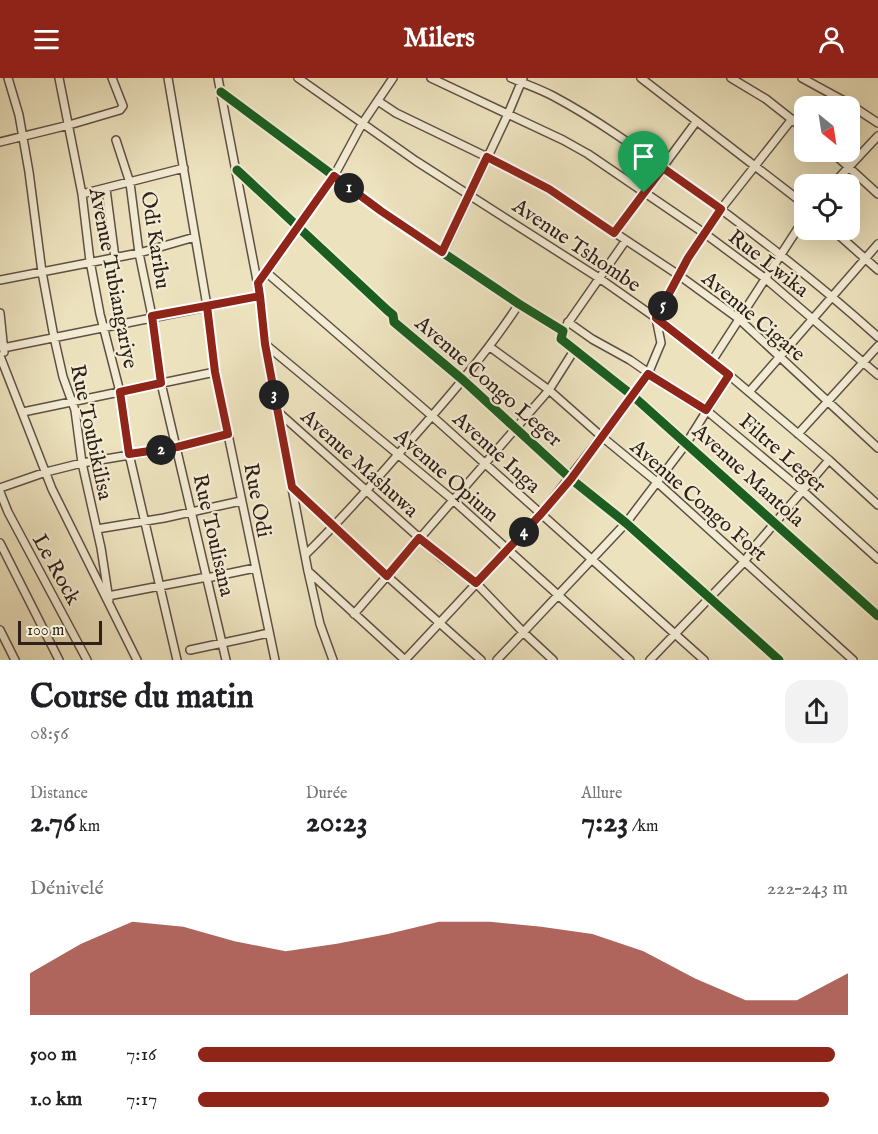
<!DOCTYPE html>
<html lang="fr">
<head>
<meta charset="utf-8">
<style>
	:root { --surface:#fff; --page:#f2f2f2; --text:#202124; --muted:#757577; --accent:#8f2418 }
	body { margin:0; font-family:"IM FELL English",serif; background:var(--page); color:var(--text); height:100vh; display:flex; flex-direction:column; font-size:22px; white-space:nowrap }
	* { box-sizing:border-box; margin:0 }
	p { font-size:20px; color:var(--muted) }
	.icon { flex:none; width:33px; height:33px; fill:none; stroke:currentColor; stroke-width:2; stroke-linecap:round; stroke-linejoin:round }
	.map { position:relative; height:582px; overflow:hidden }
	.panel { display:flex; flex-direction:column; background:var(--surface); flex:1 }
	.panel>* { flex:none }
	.needle { width:39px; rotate:150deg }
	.controls { position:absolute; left:794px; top:18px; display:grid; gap:12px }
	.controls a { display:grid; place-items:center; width:66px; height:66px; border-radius:12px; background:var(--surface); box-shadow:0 6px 24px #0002; font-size:30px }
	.scale { position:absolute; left:18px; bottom:15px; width:84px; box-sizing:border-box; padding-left:6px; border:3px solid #30201a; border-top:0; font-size:16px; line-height:21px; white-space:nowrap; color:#30201a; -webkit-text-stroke:4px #f3ecd4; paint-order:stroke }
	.pin { position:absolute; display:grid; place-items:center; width:51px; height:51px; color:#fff; margin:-62px -26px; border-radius:50% 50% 50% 0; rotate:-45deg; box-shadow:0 0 6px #0007 }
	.pin .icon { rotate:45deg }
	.km { position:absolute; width:30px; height:30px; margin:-15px; border-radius:50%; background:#222; color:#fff; font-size:16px; line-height:30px; text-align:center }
	.round { display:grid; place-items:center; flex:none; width:63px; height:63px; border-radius:18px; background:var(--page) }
	.summary { display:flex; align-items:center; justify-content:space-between; height:102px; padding:0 30px }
	h1 { font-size:33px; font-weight:800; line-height:45px }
	.figures { display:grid; grid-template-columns:repeat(3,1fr); gap:9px; height:102px; padding:6px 30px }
	.figures div { display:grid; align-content:center }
	.figures b { font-size:30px; font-weight:800 }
	.figures small { font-size:16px; font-weight:400 }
	.figures p { font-size:16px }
	.chart { height:168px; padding:12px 30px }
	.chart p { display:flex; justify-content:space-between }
	.chart svg { width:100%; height:108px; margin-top:6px; fill:var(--accent); opacity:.7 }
	ul { padding:0 30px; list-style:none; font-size:20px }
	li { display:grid; grid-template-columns:96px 72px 1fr; align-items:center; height:45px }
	li i { height:15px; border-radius:8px; background:var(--accent) }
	header { display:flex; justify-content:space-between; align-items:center; height:78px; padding:0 30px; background:var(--accent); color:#fff; font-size:27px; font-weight:800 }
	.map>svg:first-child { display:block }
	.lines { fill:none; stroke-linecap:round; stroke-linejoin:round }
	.minor-casing { stroke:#5f5043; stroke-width:10 }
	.minor { stroke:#f3ecd4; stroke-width:7 }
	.cycleway-casing { stroke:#f3ecd4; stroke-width:13 }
	.cycleway { stroke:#1b5e20; stroke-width:9 }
	.route-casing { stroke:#fff; stroke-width:12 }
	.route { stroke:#8f2418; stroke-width:8 }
	.labels { text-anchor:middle; stroke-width:4.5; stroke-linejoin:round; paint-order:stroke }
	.street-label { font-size:21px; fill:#30201a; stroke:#f3ecd4 }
</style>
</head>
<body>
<header><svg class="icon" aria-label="menu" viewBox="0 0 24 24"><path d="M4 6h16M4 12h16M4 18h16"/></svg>Milers<svg class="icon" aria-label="person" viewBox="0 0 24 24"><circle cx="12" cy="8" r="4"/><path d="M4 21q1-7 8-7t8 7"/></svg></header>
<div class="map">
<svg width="878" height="582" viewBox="0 0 878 582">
	<rect width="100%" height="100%" fill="#ece2bd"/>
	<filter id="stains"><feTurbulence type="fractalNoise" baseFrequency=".00333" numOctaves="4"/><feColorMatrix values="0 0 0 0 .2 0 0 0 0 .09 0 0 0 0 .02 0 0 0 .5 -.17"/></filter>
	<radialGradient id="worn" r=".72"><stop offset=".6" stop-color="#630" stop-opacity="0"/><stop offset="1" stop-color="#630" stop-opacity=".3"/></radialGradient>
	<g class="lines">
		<g class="minor-casing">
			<path id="minor" d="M8,0l11,37 10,57 13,100 12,65 9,40 12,33 7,53 19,85 8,52
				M59,0l23,116 8,67 10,53 20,78 9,62 48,206
				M168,0l39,228 8,66 60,288
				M218,0l42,218 5,48 9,51 34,176 12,53 13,36
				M298,0l118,83 183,117 57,40 73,57 100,85 49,45
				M431,0l132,62 25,14 116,79 62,46 112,96
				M511,0c14,6 29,11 42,18 47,25 90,57 133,88 67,48 131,98 192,153
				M641,0l163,126
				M731,0l35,21 38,30
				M802,0l44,24 32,21
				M221,14l160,119 138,93 44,27 -2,8 72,57 245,220
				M378,23l18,12 91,44 62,32 131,87 59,43 139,129
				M116,62l14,43 9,70 13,63 9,67 65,277
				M0,64l69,-17 51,-15 3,-4 -11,-28
				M832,74l46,42
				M237,92l150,140 6,5 1,7 69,58 108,99 55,44 153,137
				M833,106l45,-48
				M106,111l9,69
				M82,116l102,-26
				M833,152l45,40
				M614,155l82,-111
				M443,174l65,-138 15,-36
				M266,194l166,144 272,244
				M265,196l69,-98 28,-52 31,-46
				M0,202l139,-27 56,-16
				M0,235l4,39
				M568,244l24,17 38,21 49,34 27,16 97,81 75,68
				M566,248l60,-86
				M265,266l188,156 177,160
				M490,269l59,43 52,46 57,47 195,177
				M3,270l257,-52
				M0,278l52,133 85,171
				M712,283l92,-142
				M749,314l129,-148
				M277,333l165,147 34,25 48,50 29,27
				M23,334l192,-40
				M798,356l80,-88
				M292,409l95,89 94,84
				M0,410l46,-16 36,-9 95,-16 51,-13
				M0,414l8,20 79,148
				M97,451l67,-11 77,-17
				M0,465l59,117
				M305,477c34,-33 65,-68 96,-104 42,-47 83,-94 118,-147
				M308,493l97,89
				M207,500l48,-10
				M108,518l99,-19
				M354,536l195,-224 26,-41
				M0,552l15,30
				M190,572l79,-17
				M405,582l136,-146 92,-118 15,-22 13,-31 -5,-25 32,-60 33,-49 71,-90
				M497,582l129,-137 60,-79 43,-69
				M650,582l94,-98 12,-17 73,-85"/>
		</g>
		<use href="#minor" class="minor"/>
		<g class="cycleway-casing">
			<path id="cycleway" d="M221,14l160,119 138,93 44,27 -2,8 72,57 245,220
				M237,92l150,140 6,5 1,7 69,58 108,99 55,44 153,137"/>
		</g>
		<use href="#cycleway" class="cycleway"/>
	</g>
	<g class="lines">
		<g class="route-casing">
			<path id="route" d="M644,115l-30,40 -65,-44 -62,-32 -45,95 -61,-41 -47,-35 -76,107 2,13 -53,10 8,66 13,62 -51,13 -48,7 -9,-62 41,-9 -9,-67 108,-20 5,48 27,143 95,89 32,-38 57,45 65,-69 30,-35 77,-105 58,36 23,-35 -73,-57 32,-60 33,-49 -58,-41 -19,25"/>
		</g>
		<use href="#route" class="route"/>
	</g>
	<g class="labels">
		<g class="street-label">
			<text transform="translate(156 162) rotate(81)" y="7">Odi Karibu</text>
			<text transform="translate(577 167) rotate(34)" y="7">Avenue Tshombe</text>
			<text transform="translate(769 185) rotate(38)" y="7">Rue Lwika</text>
			<text transform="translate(114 200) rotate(79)" y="7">Avenue Tubiangariye</text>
			<text transform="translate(754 238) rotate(40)" y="7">Avenue Cigare</text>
			<text transform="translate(489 303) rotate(41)" y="7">Avenue Congo Leger</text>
			<text transform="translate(92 354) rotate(78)" y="7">Rue Toubikilisa</text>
			<text transform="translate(497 374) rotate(42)" y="7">Avenue Inga</text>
			<text transform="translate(783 375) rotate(41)" y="7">Filtre Leger</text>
			<text transform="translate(360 385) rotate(42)" y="7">Avenue Mashuwa</text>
			<text transform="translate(447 397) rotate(41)" y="7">Avenue Opium</text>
			<text transform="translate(749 397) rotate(42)" y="7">Avenue Mantola</text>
			<text transform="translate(258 422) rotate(79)" y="7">Rue Odi</text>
			<text transform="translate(699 422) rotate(41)" y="7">Avenue Congo Fort</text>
			<text transform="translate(214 457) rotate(77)" y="7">Rue Toulisana</text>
			<text transform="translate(57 491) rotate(61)" y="7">Le Rock</text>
		</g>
	</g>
	<rect width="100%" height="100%" filter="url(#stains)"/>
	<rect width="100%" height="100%" fill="url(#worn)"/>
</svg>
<div class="controls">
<a><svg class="needle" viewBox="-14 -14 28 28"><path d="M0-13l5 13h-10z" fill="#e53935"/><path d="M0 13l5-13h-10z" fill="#757577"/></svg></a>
<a><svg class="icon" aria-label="locate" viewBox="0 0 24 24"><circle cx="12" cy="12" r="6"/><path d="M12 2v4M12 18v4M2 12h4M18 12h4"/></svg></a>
</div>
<div class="scale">100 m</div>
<div class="pin" style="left:644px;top:115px;background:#1e9e55"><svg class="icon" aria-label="arrive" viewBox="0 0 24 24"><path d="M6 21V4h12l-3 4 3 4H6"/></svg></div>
<b class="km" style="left:349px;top:110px">1</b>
<b class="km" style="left:161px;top:372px">2</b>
<b class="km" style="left:274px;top:317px">3</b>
<b class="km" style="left:524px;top:454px">4</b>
<b class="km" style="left:663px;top:228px">5</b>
</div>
<section class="panel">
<div class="summary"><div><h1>Course du matin</h1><p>08:56</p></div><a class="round"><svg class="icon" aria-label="share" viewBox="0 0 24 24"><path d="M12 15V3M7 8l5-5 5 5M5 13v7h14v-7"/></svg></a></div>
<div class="figures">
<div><p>Distance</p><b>2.76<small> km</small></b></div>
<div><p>Durée</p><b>20:23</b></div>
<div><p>Allure</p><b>7:23<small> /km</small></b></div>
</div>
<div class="chart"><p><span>Dénivelé</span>222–243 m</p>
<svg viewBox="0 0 160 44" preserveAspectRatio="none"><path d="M0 44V27L10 15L20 6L30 8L40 14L50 18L60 15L70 11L80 6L90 6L100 8L110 11L120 18L130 29L140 38L150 38L160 27V44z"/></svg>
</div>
<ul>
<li><b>500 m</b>7:16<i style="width:98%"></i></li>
<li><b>1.0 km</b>7:17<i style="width:97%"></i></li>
</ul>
</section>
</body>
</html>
